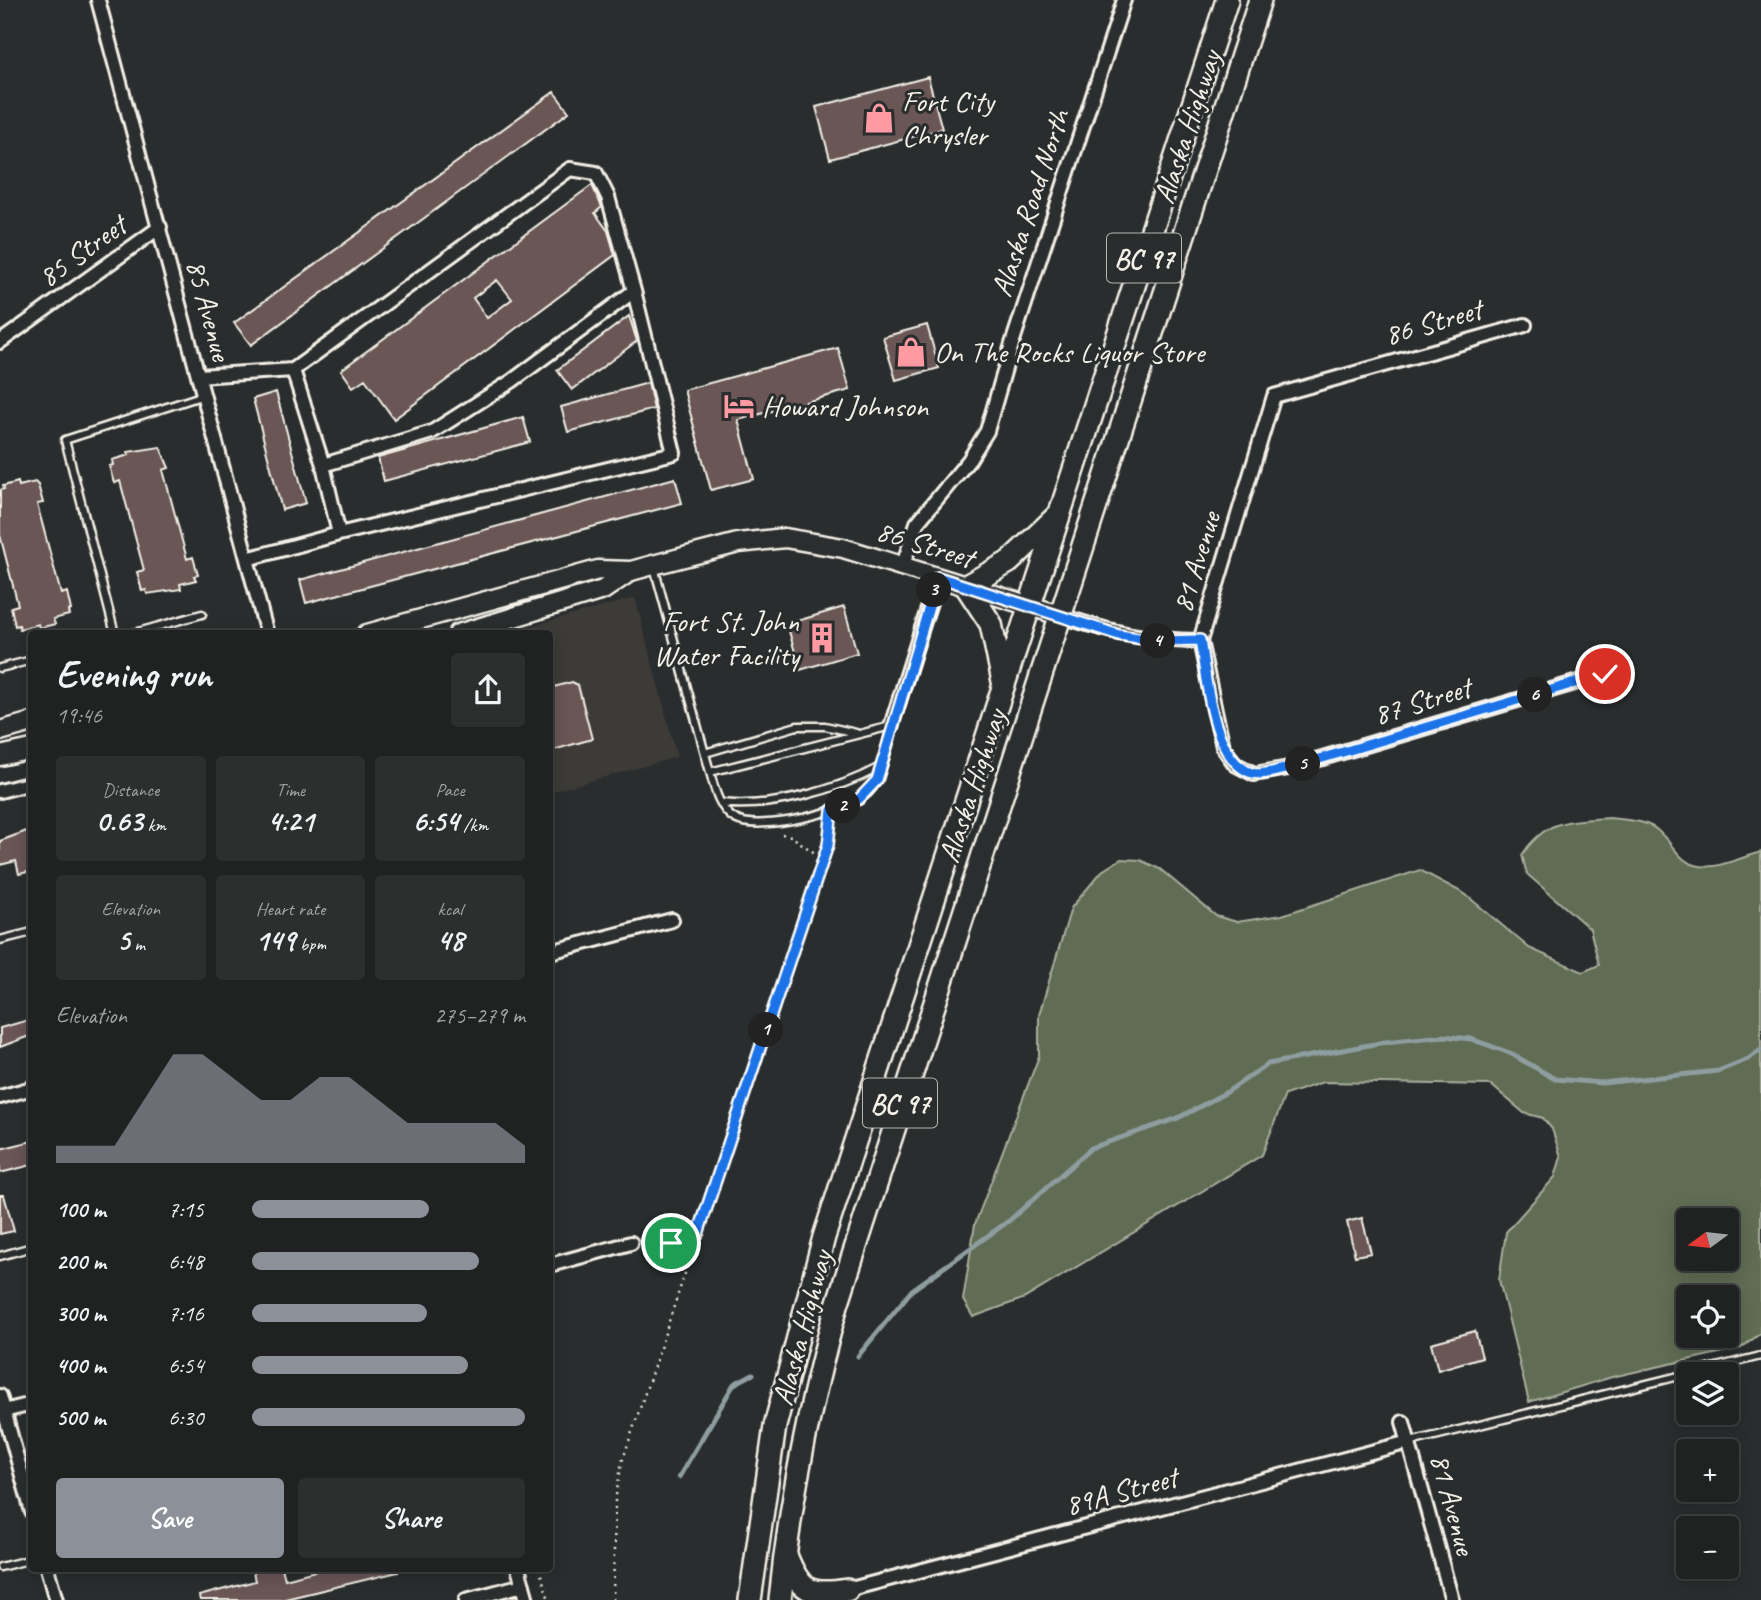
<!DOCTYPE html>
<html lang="en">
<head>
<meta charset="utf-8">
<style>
	:root { --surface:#202222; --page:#2d2f2f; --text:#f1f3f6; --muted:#a2a4a5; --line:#3d3f40; --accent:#8c9099 }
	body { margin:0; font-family:Caveat,sans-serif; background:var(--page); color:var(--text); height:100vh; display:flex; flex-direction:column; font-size:26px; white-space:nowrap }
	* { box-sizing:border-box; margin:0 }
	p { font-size:23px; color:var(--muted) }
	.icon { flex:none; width:38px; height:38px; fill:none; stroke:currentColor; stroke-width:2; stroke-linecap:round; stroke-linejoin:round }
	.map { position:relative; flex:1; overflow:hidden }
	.panel { position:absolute; left:28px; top:630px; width:525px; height:942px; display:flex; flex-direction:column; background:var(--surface); border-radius:7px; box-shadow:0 4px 18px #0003,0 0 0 2px var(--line) }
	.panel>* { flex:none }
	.needle { width:46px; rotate:255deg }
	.controls { position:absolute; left:1676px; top:1208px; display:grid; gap:14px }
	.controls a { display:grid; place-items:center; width:63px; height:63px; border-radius:7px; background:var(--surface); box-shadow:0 4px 18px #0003,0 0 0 2px var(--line); font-size:35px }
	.pin { position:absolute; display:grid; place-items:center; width:60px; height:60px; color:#fff; margin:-30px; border:4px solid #fff; border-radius:50%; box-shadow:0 2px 7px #0007 }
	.km { position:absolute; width:35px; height:35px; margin:-18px; border-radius:50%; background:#222; color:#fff; font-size:19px; line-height:35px; text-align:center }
	.round { display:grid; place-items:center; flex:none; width:74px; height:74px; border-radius:7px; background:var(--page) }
	.overview { display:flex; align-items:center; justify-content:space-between; height:119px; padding:0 28px }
	h1 { font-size:38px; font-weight:600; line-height:52px }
	.figures { display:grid; grid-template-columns:repeat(3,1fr); gap:10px; height:119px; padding:7px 28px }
	.figures div { display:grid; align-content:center; border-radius:7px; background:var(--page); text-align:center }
	.figures b { font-size:30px; font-weight:600 }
	.figures small { font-size:19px; font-weight:400 }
	.figures p { font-size:19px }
	.chart { height:196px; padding:14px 28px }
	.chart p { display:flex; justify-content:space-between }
	.chart svg { width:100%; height:126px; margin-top:7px; fill:var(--accent); opacity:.7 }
	.cta { display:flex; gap:14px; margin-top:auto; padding:14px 28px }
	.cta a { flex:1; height:80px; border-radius:7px; background:var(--accent); color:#fff; font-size:28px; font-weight:600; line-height:80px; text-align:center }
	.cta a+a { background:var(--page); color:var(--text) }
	ul { padding:0 28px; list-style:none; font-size:23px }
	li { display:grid; grid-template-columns:112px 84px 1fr; align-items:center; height:52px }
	li i { height:18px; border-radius:9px; background:var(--accent) }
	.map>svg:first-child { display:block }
	.built { fill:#3d3a39 }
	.green { fill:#606c53; stroke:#aaae9e; stroke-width:2; fill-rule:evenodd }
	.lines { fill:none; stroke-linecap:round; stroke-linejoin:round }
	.stream { stroke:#8e9d9f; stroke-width:5 }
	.building { fill:#695754; stroke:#f4f1e8; stroke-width:2; fill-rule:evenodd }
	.service-casing { stroke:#f4f1e8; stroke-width:11 }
	.minor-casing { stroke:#f4f1e8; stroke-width:18 }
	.secondary-casing { stroke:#f4f1e8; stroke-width:23 }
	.trunk-casing { stroke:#f4f1e8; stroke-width:26 }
	.path { stroke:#f4f1e8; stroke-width:2.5; stroke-dasharray:2 5; stroke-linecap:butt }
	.service { stroke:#2a2d2e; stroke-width:6 }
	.minor { stroke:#2a2d2e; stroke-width:12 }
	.secondary { stroke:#2a2d2e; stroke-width:18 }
	.trunk { stroke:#2a2d2e; stroke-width:21 }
	.route-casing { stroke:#fff; stroke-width:14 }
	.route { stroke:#1a73e8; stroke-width:9 }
	.labels { text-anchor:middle; stroke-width:6; stroke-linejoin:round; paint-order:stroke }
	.shield { fill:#2a2d2e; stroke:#b7b6b0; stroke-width:2 }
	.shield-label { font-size:28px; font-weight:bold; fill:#f4f1e8 }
	.poi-label { font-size:30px; fill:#f4f1e8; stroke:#2a2d2e; text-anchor:start }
	.street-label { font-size:30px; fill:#f4f1e8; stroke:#2a2d2e }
</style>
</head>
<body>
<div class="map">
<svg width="1761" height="1600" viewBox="0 0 1761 1600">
	<rect width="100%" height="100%" fill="#2a2d2e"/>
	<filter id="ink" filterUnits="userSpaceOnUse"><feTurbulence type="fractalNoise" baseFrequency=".0143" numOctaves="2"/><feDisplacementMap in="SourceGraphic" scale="14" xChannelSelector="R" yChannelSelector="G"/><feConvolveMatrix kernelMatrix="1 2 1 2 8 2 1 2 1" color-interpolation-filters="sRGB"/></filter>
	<g filter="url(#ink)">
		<path class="built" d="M635,598l42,159 -127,35v-158h-48z"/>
		<path class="green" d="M1610,818c14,2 36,2 47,12 21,17 22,40 57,36 15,-2 32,-10 47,-14v481l-20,15 -129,29 -83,25 -30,-122 7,-48 49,-55 6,-20 -9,-28 -9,-11 -19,-5 -33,-28 -168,-3 -38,13 -23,60 -237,143 -52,19 -10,-17 12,-76 64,-168v-41l32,-107 31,-37 19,-12 19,1 20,9 56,47 21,6 45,-7 138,-45 45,24 64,54 54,24 16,-7 -9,-36 -63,-55 -5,-19c25,-37 47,-34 88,-37zM1689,1220h38v38h-38zM1689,1297h38v38h-38z"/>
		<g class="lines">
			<path class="stream" d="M858,1356l54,-66 98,-70 81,-72 87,-30 49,-26 41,-28 117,-22 58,-6 28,3 39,14 45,26 47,4 116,-12 30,-12 13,-9
				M679,1477l55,-93 19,-10"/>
		</g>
		<path class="building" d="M928,77l14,52 -112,30 -14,-52z
			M554,92l15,20 -318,233 -17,-22z
			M592,185l10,22 -7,6 13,18 7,24 -221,164 -29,-40 -12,8 -12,-17zM497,280l15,19 -25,19 -14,-20z
			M629,316l8,25 -65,49 -15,-20z
			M927,325l12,43 -43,12 -13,-43z
			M838,348l12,42 -112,30 16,59 -43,11 -27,-100z
			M648,383l6,26 -86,23 -7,-25z
			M276,392l30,111 -24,7 -29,-111z
			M523,417l7,25 -146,39 -6,-23z
			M160,447l9,21 -6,2 24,89 6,-2 5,18 -4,1 2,4 -16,4 1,5 -34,5 -1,-4 -4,1 -5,-19 7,-2 -24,-89 -6,2 -5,-17 4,-1 -1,-5 17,-5 -1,-3z
			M675,478l7,25 -376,100 -6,-23z
			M18,482l1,4 16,-4 3,3 5,18 -6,1 24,90 6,-2 4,18 -3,1 1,4 -16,4 2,5 -16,4 -1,-4 -18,5 -1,-4 -4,1 -4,-19 7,-2 -18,-70v-45l4,-1 -1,-3z
			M844,607l13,46 -57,17 -13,-46z
			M572,682l6,3 14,54 -42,12v-63z
			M32,829v42l-13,3 -3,-13 -16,4v-24z
			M32,1019v16l-32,12v-19z
			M32,1141v24l-32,8v-24z
			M0,1195h4l10,36 -14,3z
			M1362,1218l9,35 -16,3 -8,-34z
			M1475,1331l7,26 -44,13 -7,-27z
			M252,1568h30l3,11 41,-11h71l1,4 -117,28h-81l-1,-4 56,-15z"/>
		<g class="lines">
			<g class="service-casing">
				<path id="service" d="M654,567l56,205 181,-46c-5,20 -7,50 -22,66 -19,19 -111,41 -134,27 -15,-8 -21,-31 -25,-47
					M115,634l-50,-194 139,-45
					M131,634l71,-20
					M0,668l32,-8
					M705,753l92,-27h28l31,7
					M721,803c49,6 116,-13 159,-36
					M0,940l32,-8
					M0,1256l32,-9
					M1410,1442l351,-86
					M0,1567l32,-8"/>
			</g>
			<g class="minor-casing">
				<path id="minor" d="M98,0l169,634
					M1525,325l-251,71 -74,245 23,106 12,17 19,10 35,-6 316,-94
					M0,342l160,-115
					M199,376l94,-6
					M323,465l109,-33 80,-51 122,-90
					M247,559l92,-25 335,-81 -40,-162 -26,-94 -12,-24 -26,-4 -277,201 30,95 16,69
					M903,565l14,-42 52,-63 18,-29 25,-87 112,-344
					M1059,615c50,17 87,26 141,26
					M891,726l47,-149
					M0,791l32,-8
					M550,952l122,-32
					M0,1097l32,-9
					M550,1265l81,-22
					M0,1396l32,116
					M0,1412l32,-8
					M1403,1422l49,178
					M47,1568l9,32
					M518,1568l9,32
					M847,1590l562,-148
					M466,1600l57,-15"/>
			</g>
			<g class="secondary-casing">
				<path id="secondary" d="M367,634l231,-64 33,1
					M458,634l145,-44 28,-19 22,-6 85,-22 47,-5 58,10 216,67
					M0,731l32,-9
					M0,756l32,-7"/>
			</g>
			<g class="trunk-casing">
				<path id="trunk" d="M1003,681l-12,-57 -25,-38 43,-24 48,-46
					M786,1555c14,36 23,41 61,35
					M750,1600l25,-174 49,-189 403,-1237
					M780,1600c10,-100 30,-198 57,-295l423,-1305"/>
			</g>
			<path class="path" d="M782,834l9,2 32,23
				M646,1243h25l27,-9
				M539,1568l10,32
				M613,1600l2,-99 7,-39 206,-617 4,-22"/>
			<use href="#service" class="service"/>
			<use href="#minor" class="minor"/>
			<use href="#secondary" class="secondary"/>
			<use href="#trunk" class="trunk"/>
		</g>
	</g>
	<g class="lines" filter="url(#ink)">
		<g class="route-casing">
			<path id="route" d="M671,1243l27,-9 130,-389 4,-35 27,-11 18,-19 61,-203 181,58 40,6 41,-1c6,36 12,121 52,133 10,3 27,-3 37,-5l316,-94"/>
		</g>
		<use href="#route" class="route"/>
	</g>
	<defs>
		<g id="shop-bare" transform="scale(2.415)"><path d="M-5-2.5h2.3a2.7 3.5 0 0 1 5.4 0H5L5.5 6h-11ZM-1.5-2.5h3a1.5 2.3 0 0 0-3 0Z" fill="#ff9aa2" stroke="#2a2d2e" stroke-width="2.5" paint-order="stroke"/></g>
		<g id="hotel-bare" transform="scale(2.415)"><path d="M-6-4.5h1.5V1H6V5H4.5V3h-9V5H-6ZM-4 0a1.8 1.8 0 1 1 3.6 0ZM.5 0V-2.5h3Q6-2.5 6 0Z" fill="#ff9aa2" stroke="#2a2d2e" stroke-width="2.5" paint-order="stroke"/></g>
		<g id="building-bare" transform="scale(2.415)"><path d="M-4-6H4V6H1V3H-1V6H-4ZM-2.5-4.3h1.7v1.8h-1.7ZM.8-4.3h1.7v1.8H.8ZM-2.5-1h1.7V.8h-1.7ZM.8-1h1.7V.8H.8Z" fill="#ff9aa2" stroke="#2a2d2e" stroke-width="2.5" paint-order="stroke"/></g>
	</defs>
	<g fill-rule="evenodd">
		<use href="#shop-bare" x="879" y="118"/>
		<use href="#shop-bare" x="911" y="352"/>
		<use href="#hotel-bare" x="739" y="406"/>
		<use href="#building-bare" x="822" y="638"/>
	</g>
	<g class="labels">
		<g class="shield">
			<rect x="1107" y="233.5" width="74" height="49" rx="5"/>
			<rect x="863" y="1078.5" width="74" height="49" rx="5"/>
		</g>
		<g class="shield-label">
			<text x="1144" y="268">BC 97</text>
			<text x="900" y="1113">BC 97</text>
		</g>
		<g class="poi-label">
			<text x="902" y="111">Fort City<tspan x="902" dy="34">Chrysler</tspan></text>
			<text x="934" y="362">On The Rocks Liquor Store</text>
			<text x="762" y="416">Howard Johnson</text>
			<text x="799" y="631" text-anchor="end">Fort St. John<tspan x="799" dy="34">Water Facility</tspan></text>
		</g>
		<g class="street-label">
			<text transform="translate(1187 127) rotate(-72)" y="10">Alaska Highway</text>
			<text transform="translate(1030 203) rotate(-72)" y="10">Alaska Road North</text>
			<text transform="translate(82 251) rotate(-36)" y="10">85 Street</text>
			<text transform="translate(209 310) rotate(75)" y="10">85 Avenue</text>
			<text transform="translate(1433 322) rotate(-16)" y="10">86 Street</text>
			<text transform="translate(925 544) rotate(17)" y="10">86 Street</text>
			<text transform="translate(1196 562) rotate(-73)" y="10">81 Avenue</text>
			<text transform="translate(1422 701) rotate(-17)" y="10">87 Street</text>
			<text transform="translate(972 786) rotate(-72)" y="10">Alaska Highway</text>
			<text transform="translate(802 1328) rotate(-75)" y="10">Alaska Highway</text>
			<text transform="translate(1121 1491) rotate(-15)" y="10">89A Street</text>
			<text transform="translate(1453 1504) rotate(75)" y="10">81 Avenue</text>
		</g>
	</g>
</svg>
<div class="controls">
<a><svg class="needle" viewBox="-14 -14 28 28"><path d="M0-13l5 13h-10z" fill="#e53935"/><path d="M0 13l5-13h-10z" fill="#a2a4a5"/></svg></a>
<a><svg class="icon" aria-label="locate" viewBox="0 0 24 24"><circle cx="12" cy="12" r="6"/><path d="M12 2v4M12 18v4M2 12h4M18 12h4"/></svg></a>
<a><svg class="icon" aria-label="layers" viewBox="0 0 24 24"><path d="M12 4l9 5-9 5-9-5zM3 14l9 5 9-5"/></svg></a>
<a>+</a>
<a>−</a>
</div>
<div class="pin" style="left:671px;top:1243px;background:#1e9e55"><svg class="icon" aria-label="arrive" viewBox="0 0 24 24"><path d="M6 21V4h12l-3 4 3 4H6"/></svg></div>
<div class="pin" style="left:1605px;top:674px;background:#d93025"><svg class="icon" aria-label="check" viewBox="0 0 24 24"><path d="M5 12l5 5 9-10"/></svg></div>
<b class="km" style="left:766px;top:1030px">1</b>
<b class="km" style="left:843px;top:806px">2</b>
<b class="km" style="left:934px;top:590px">3</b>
<b class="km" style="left:1158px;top:641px">4</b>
<b class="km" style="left:1303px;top:764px">5</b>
<b class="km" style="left:1535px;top:695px">6</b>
<section class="panel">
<div class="overview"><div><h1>Evening run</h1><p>19:46</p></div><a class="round"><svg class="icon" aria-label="share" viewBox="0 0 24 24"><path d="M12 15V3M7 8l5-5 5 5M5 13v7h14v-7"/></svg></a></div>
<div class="figures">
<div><p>Distance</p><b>0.63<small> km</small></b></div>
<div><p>Time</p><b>4:21</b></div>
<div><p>Pace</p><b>6:54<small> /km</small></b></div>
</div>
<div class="figures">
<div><p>Elevation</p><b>5<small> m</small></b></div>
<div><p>Heart rate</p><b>149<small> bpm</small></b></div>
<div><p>kcal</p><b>48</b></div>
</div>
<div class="chart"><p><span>Elevation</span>275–279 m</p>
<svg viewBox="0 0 160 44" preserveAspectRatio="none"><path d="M0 44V38L10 38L20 38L30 22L40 6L50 6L60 14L70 22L80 22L90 14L100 14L110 22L120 30L130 30L140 30L150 30L160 38V44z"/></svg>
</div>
<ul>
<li><b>100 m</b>7:15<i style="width:65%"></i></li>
<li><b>200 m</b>6:48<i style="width:83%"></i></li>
<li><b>300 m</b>7:16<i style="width:64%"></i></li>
<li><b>400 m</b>6:54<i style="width:79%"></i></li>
<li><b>500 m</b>6:30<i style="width:100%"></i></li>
</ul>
<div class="cta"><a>Save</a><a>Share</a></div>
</section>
</div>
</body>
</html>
